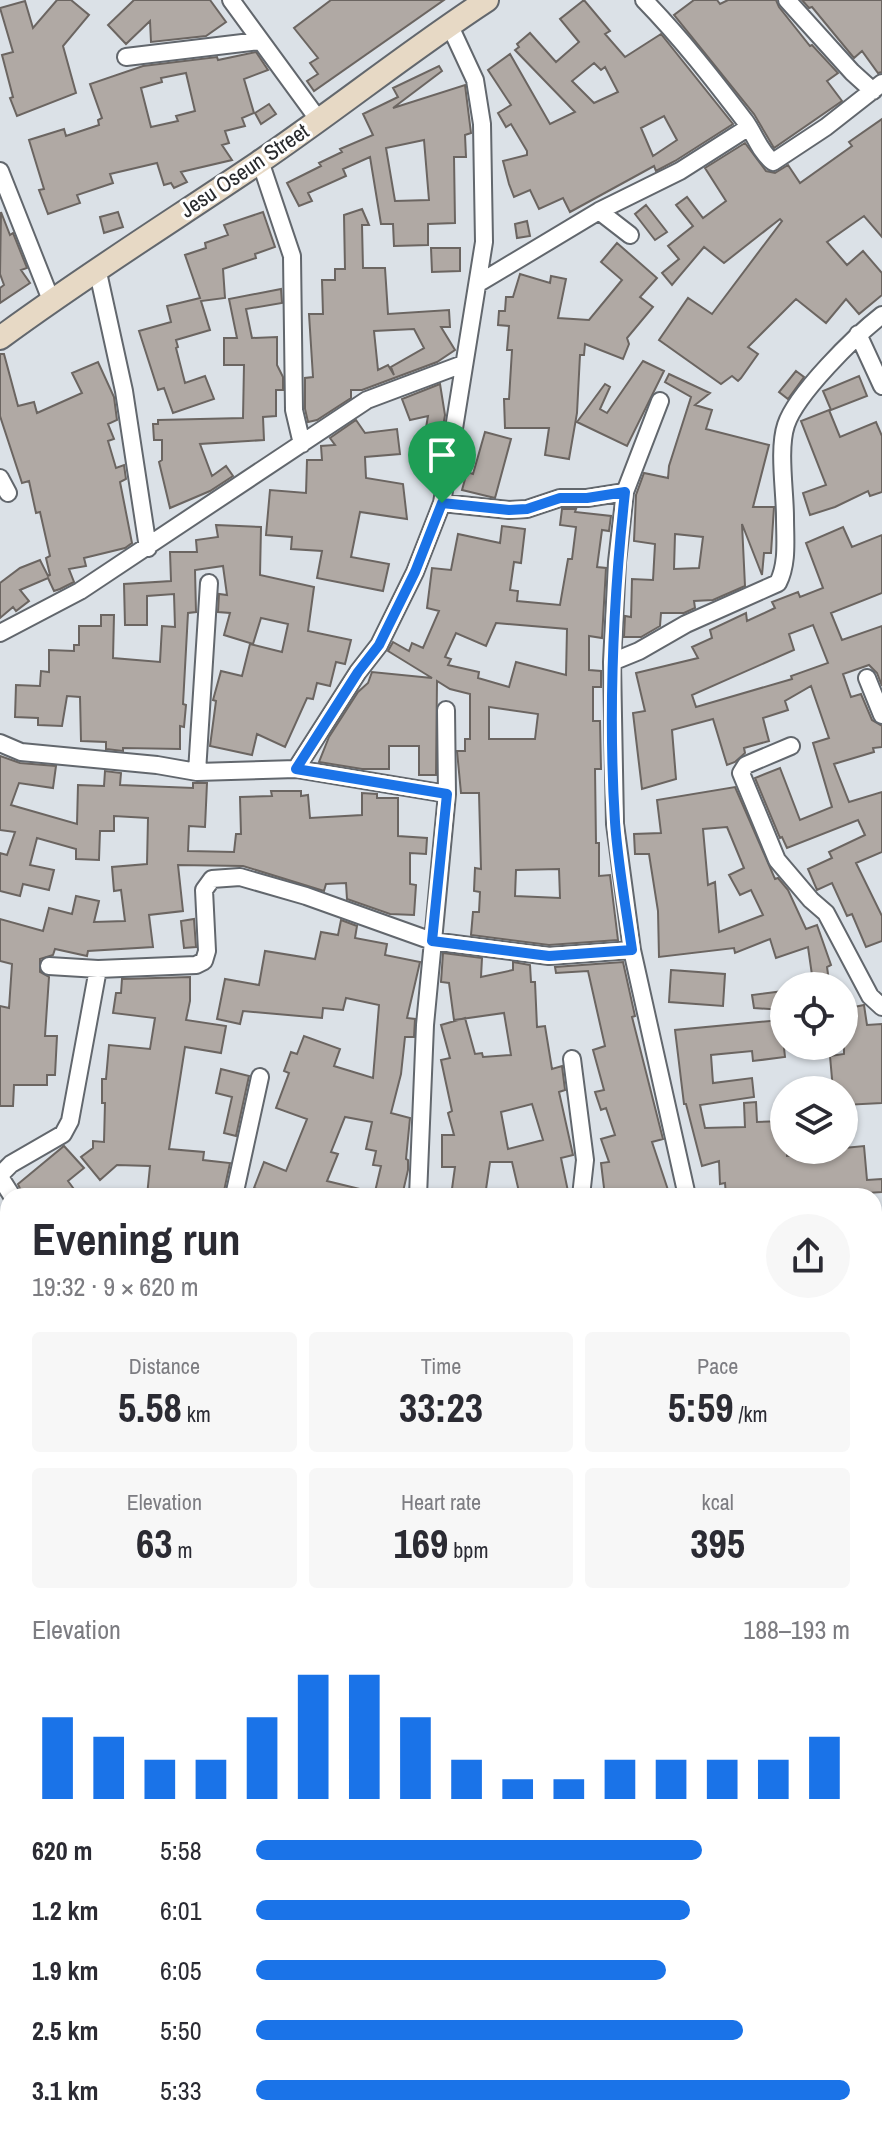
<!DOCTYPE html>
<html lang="en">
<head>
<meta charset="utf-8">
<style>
	:root { --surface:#fff; --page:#f7f7f7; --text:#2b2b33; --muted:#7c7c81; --accent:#1a73e8 }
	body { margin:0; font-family:"Archivo Narrow",sans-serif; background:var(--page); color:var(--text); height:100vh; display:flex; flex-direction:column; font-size:30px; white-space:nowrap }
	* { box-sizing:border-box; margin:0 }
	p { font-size:26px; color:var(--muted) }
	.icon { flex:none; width:44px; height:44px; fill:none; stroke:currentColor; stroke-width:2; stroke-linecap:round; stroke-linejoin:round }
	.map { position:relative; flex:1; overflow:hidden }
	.drawer { position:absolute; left:0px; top:1188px; width:882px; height:948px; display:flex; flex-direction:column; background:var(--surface); border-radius:24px 24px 0 0; box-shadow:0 2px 6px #0004 }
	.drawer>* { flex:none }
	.tools { position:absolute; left:770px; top:972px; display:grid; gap:16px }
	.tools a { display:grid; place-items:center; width:88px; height:88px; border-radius:50%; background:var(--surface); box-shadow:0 2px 6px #0004; font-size:40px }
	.pin { position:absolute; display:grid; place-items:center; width:68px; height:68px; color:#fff; margin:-82px -34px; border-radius:50% 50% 50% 0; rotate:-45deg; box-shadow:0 0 8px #0007 }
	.pin .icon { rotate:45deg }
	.round { display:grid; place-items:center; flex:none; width:84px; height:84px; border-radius:42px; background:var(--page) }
	.headline { display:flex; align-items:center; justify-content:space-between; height:136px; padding:0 32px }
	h1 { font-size:44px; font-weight:800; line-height:60px }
	.metrics { display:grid; grid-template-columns:repeat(3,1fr); gap:12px; height:136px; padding:8px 32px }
	.metrics div { display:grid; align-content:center; border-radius:8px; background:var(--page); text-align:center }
	.metrics b { font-size:40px; font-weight:800 }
	.metrics small { font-size:22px; font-weight:400 }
	.metrics p { font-size:22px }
	.chart { height:224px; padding:16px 32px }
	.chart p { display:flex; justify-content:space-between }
	.chart svg { width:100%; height:144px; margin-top:8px; stroke:var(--accent); stroke-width:6 }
	ul { padding:0 32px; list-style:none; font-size:26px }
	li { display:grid; grid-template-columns:128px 96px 1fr; align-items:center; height:60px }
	li i { height:20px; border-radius:10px; background:var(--accent) }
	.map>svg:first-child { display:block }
	.building { fill:#b0a9a4; stroke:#6b6561; stroke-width:2; fill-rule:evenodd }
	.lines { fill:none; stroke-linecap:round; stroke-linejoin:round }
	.lane-casing { stroke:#62676d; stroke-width:12 }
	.street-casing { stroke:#62676d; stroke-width:20 }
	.secondary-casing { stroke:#62676d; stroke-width:26 }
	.lane { stroke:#fff; stroke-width:8 }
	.street { stroke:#fff; stroke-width:16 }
	.secondary { stroke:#e7d9c5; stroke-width:22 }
	.route-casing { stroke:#fff; stroke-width:16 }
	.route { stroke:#1a73e8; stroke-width:10 }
	.labels { text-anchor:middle; stroke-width:6; stroke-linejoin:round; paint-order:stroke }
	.street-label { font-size:22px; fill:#282a2d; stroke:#fff }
</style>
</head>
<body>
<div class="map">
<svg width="882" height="2136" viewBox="0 0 882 2136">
	<rect width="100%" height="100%" fill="#dbe1e7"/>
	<path class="building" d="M57,0h14l18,15 -26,31 13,47 -59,23 -7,-18 3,-1 -11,-42 11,-3 -13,-44 25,-7 8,27z
		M134,0h76l16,22 -20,14 -55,6 -1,-21 -24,23 -18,-19z
		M331,0h113l-130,91 -7,-10 11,-7 -8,-11 8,-5 -24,-30z
		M584,0l26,31 -5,3 20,23 36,-23 72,90 -58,37 -19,10 -2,-5 -84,46 -7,-14 -24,11 -9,-19 -16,7 -5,-13 -6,-23 24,-6v-4l-16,-27 -5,3 -8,-14 13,-8 -23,-35 22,-16 40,70 25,-12 -60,-62 4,-3 -2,-3 13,-11 26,29 23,-20 -19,-23zM594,63l7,7 4,-3 13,25 -24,11 -22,-22zM664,116l13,24 -24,16 -12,-28z
		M694,0h23l3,4 8,-4h48l3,7 31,39 2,-1 26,28 -11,8 15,20 -68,47 -20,-34 -80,-99z
		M802,0h80v72l-4,1 -16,-22 -8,7 -42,-51 -3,1z
		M256,52l12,18 -24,9 10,34 -12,5 3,8 -20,5 4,12 -7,2 10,15 -51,12 6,10 -13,6 -3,-5 -7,2 -7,-22 -47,11 3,9 -36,12 3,8 -32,11 -9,-24 5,-1 -15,-49 35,-11 2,7 33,-11 -1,-5 4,-2 -12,-34 53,-18 74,-9 1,3zM186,73l9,38 -19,5 2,5 -27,6 -10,-39 21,-6 -1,-4z
		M439,66l3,5 -49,37 72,-23 6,48 -6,2 1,22h-12l1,66 -27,1v21l-34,1 -1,-22h-12l-11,-67 -27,12 3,7 -38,17 4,8 -13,5 -12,-23 34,-17 -2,-3 23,-11 -2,-3 33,-14 -10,-21 35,-17 -5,-9zM424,140l5,60 -34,1 -9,-53z
		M269,104l7,10 -15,10 -6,-11z
		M882,119v118l-18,-21 -37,26 20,23 16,-14 19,22v22l-23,19 -13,-15 -20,24 -30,-24 -48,48 10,7 -17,24 -3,3 -6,-5 -11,8 -62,-44 29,-42 24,16 70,-93 -2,-2 -56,44 -20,-16 -32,38 -10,-12 17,-14 -11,-13 25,-20 -17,-21 11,-8 16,21 23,-17 -21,-33 40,-25 21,28 9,2 13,-8 12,18 52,-37 -3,-4z
		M646,205l21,27 -12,8 -20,-26z
		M362,209l7,16h-7l1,43h22l3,46 61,-4 1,17h-9l14,23 -18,12 -75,28h-11v8l-34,22 -9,2 -3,-13v-31l8,-1 -4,-63h14l-1,-34h13v-11h10l-1,-54zM414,329l10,19 -33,19 3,8 -6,-10 -10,5 -4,-39z
		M1,212l9,23 3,-2 14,35 -6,2 9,13 -30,20v-15l4,-3 -4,-11z
		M118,212l5,15 -19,6 -4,-16z
		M263,212l12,35 -20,7 1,4 -33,11 2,29 -24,3 9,29 -34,10 2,7 -2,1 9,35 20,-7 9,23 -41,14 -9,-25 -6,2 -19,-59 32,-9 -4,-16 33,-8 -15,-43 21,-7 -1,-5 23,-8 -4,-10z
		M527,221l3,15 -13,2 -2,-14z
		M617,243l40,35 -17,19 13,10 -26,31 2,6 -6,15 -38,-15 -1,11h-4l-3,58 -8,46 -24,-4 4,-27h-44l-1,-29h5l3,-49h-5l2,-24 -11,-1 1,-14h6l1,-14h7l7,-23 30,9 1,-7 15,3 -8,39 31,2 33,-40 -21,-18z
		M431,248h29v23l-28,1z
		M281,289l1,14 -36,6 6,29 25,-1v28l6,12v13h-7v26l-13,1 1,23 -64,4 12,32 14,-10 7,10 -23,15 -40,17 -11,-46 3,-2v-20h-8l-1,-16h5v-4l85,-2 1,-53h-20v-27h13l-8,-39z
		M0,354h4l14,52 16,-4 3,11 45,-20 -10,-20 26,-11 16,35 3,23 -9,4 6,15 -6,2 8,27 8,-3 2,14 -6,3 12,61 -7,5 -41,10 2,8 -17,3 5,13 -14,7 -6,2 -6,-13 -28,12 9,11 -13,10 -3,-4 -13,11v-35l20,-15 20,-8 8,16 2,-1 -4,-17 4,-2 -10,-44 -4,1 -7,-32 -7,2 -22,-67z
		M643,361l21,10 -37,75 -50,-24 28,-38 5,3 -10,22 7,4z
		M796,371l8,6 -16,22 -9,-7z
		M669,374l41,19 -15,12 17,5 -6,19 63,16 -16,62h21l-3,46h-7l-2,22 -20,-51 3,62 -32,14 -19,1 1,7 -11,5h-23l-1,13 -19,11h-17l1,-21 6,1 1,-38 21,1 2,-36 -21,-3 2,-46 8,-22 24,5 1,-12 22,-69 -26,-15zM675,534l28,3 -4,31 -25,1z
		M859,376l8,20 -36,14 -8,-19z
		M440,384l5,31 -7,42h-17l7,-41 -18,4 -8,-21z
		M829,410l11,27 36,-15 6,14v56l-12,4 -2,-5 -33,16 -25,8 -7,-22 23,-8 -25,-64z
		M356,420l9,13 32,-4 3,25 -35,3 1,21 37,6 4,35 -47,-7 -9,45 38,7 -6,27 -66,-13 5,-27 -31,-2 1,-12 -26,-2 4,-45 36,3 1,-33h15l-1,-14 14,-1 -5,-7z
		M485,432l26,7 -16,59 -33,-8 5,-18 6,2z
		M562,509h14l-1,3 36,4 -2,15 -7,-1 -5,37 9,1 -4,70 -13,-2v34l12,1v16h-8v34h7l1,48h-6l1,74h3v33l11,-1 8,65 -69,5 -78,-10 2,-23h6l1,-20 -6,-1 1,-23 6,1 -2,-76h-18l-4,-42h8v-12h5v-45l-20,-5 -13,-8 -1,94h-17v-29h-30v23h-27l-43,-7 10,-25 29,-45 10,-9 4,-11 60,6 -44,-27 5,-9 16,9 3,-8 11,5 16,-37 -12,-3 5,-40 19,2 7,-36 42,9 2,-17 23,3 -4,34 -7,-1 -4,28 8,1 -1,10 43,4 8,-46h4l4,-32 -16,-2zM496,623l71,6 -1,46 -50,-13 -7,25 -31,-9 1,-6 -31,-7 3,-6 -6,-2 11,-24 30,13zM489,707l49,7 -3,25h-46zM559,869l1,29 -45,-2 1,-26z
		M216,525l45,2 -1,48 54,12 -6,44 43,9 -6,24 -9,-2 -6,24 -13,-3 -4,16 -6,-1 -22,49 -28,-13 -5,21 -42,-9 6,-45 -3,-1 8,-29 21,5 8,-32 32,8 6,-28 -27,-6 -8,26 -29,-9 6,-22 -12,-1 1,-18 8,1 -4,-29 -28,4 1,42 -8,1 -5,91 3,1 -2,22 -4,-1v23l-57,-1v3l-17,-2v-7l-25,-1 -1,-44 -13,-1 -5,30 -24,-1v-7l-23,-1 1,-32 24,1 1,-15 8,1v-22l25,1v-6h5v-19h22v-11h13l-1,43 47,4 2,-36 13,1 -1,-33 -27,2v29h-22l-1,-41 47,-3 -1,-29h27l-1,-12 22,-3z
		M843,527l9,20 30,-12v58l-51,20 11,27 40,-14v60l-5,-13 -8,-8 -26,9 8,23 10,-3 11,26 10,6v21l-9,1 1,4 -40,12 15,38 33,-10v60l-26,11 26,53v25l-16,6 -14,-33 -5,2 -15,-33 -15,7 -9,-21 24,-11 -3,-6 36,-17 -7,-15 -71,28 -5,-11 -2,1 -25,-60 25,-10 20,52 32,-13 -19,-64 16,-5 -18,-52 -26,15 3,9 -25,8 6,23 -25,7 1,5 -10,9 -8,3 -14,-46 -41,11 4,49 -34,10 -9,-76 12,-2 -9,-38 62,-15 -6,-11 20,-9 -2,-8 36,-17 1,8 28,-13 -3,-6 26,-10 2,5 23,-9 -17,-45zM813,625l15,38 -37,13 1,3 -96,28 -4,-12 102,-45 -5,-16z
		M0,756l20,7 36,3 -3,22 -34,-5 -8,22 66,19 1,-39 26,1 1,-15 16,2 -1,12 73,3v-5h14l-2,44 -16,-1 -1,25 46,1 2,-18h5l-1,-37 32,-1 -1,-5h30v5l7,-1 2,23 52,-3v-22l15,1v4h21v38l29,2 -1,16 -16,-1v31l6,1 -2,30 -24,-1 -43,-15 -1,-16 -20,1 -2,7 -81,-25 -65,-1 5,46 -34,4 4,32 -65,4 -1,5 -32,-7 -2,6 -13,4v13l9,5 -4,59h12l-2,39h-8v10h-33l-1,21h-13v-100l9,2 3,-44 -12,-3v-42l43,12 6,-23 23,6 4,-18 23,5 -5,21 31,-1 -4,-31 -7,1 -2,-24 35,-3 1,-46 -34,-2v15h-14l-1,29 -23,-1v-10l-39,-11 -7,27 24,5 -5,20 -26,-6 -3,12 -20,-5v-38l7,2 8,-23 -15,-2z
		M735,787l40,92 3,-1 10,12 18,39 11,-4 14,40 -4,2 2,14 -16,1 -5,-35 -32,11 -6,-19 -35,14 -1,-5 -75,9 -1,-46 -9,-57h-14l-1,-20 27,-1 -4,-33zM727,827l17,41 -15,7 11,20 11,-5 12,25 -44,17 -4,-50 -7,3 -5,-56z
		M194,919l2,28 -12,1 -3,-27z
		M341,920l16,6 -2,12 32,6 -2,11 35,7 -13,56 8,1 -1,18h-9l-4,37 -10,39 19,5 -4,41 2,1v10l-6,26h-28l7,-30 -8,-1 3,-14 -10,-2 6,-27 -27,-5 -14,35 7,2 -11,27 41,10 -1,5h-93l-20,-8 10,-26 22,9 21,-52 -31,-11 13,-35 -5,-2 7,-19 6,2 7,-18 36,13 -6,17 39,12 6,-73 -33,-7 -3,12 -20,-2 -1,10 -79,-7 -3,13 -23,-5 8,-40 34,6 6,-34 50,8 6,-27 17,3z
		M443,953l39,5 -1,19 32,-7v-8l17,3 1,17h4l2,45 8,-1 7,43 10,-3 3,24 -6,2 14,63 -12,3 8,38h-49l-8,-34h-22l-5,34h-34l4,-29h-13v-32h12l-6,-22 4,-2 -11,-51 9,-2 -9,-33 24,-7 10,36 7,-1 1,4 28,-2 -7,-42 -50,7 -5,-37 -8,-1zM532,1104l11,36 -35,9 -7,-37z
		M623,962l12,54 -3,1 31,122 -11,3 18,54h-65l-4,-33 8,-1 -8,-23 14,-4 -9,-27 -5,2 -6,-18 9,-2 -11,-40 12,-4 -17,-75 -32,2 -1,-6z
		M671,970l54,4 -2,32 -54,-4z
		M190,977v24l-4,19 40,6 -5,27 -36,-6 -16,102 35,3 -1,8 27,3 -6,28 -24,-2v7h-53l3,-30 -33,-1 -17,15 -19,-23 12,-9v-7l11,1 1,-39h-3v-24h4l3,-34 41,4 5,-31 -42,-5 3,-20h5l1,-14z
		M784,991v19l-30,-2 -2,-13z
		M864,1005l3,20 15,-1v79l-38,2v-15h-11l-3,-34 14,-2v-45z
		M781,1020l4,37 -32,4 -1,-10 -41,4 2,28 39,-5 2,19 -54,8 5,23 40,-1 -1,-24 12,-1 1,20 27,-1v29h3v6l53,-4 4,-4 20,-2 3,34 15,-1v13l-60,4 -2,-7 -31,3v4h-63l-1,-13 -5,1 -1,-23 -17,5 -16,-62h-2l-9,-74z
		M221,1069l28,7 -13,60 -12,-3 8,-36 -16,-4z
		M64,1146l20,22 -16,13 11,15h-56l-5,-12z"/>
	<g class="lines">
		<g class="lane-casing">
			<path id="lane" d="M101,2136l1,-8
				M155,2136l3,-8"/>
		</g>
		<g class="street-casing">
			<path id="street" d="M231,0l87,119
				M644,0c37,38 69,79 101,121 10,14 15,31 28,41l53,-35 56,-44
				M787,0l65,72 21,19
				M126,57l133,-16
				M260,161l32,95 2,154 8,34
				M0,171l51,129
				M599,211l31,24
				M97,268l27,123 24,157
				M479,283l120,-72 81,-40 69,-44
				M858,334l24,52
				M660,401l-35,91 -8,70 -5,100 3,162 17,126 55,246
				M0,478l8,15
				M442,503l67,7 18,-1 33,-11h27l38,-6
				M0,633l80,-42 287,-191 96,-36
				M612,662l27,-11 47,-27 92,-41c10,-20 7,-43 7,-66 0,-26 -7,-68 1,-92 10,-31 69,-89 96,-110
				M867,678l15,37
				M0,743l21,9 136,13 40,7 99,-3 151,25
				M791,746l-45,19 -5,8 36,87 34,40 15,13 44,83 12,11
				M296,769l62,-97 21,-27 36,-73 27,-69 42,-261 -2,-118 -7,-44 -26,-56
				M197,772l12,-189
				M49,966l49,3 98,-4 8,-4 3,-10 -3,-61 8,-11 28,-2 66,19 126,45 117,15 83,-6
				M572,1059l13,101 -4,36
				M0,1175l11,-11 52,-30 7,-13 28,-152
				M0,1177l12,19
				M234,1196l26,-119
				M418,1196l7,-171 22,-231 -1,-84
				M874,1327l8,-1
				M874,1525l8,-2
				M0,1568l8,25
				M874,1660l8,-35
				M874,1695h8
				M0,1698h8
				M0,1882l8,1
				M496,2136l4,-8"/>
		</g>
		<g class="secondary-casing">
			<path id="secondary" d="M0,338c84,-62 172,-117 258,-175 78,-53 151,-112 229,-163
				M0,2101h8
				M190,2128l30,8"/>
		</g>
		<use href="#lane" class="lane"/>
		<use href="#street" class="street"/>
		<use href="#secondary" class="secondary"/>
	</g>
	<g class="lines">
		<g class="route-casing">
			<path id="route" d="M625,492c-12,110 -17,220 -10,330 3,43 11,86 17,128l-83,6 -117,-15 15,-147 -151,-25 62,-97 21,-27 36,-73 27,-69 67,7 18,-1 33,-11h27z"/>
		</g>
		<use href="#route" class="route"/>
	</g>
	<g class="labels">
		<g class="street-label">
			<text transform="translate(244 170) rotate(-34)" y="8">Jesu Oseun Street</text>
		</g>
	</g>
</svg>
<div class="tools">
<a><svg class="icon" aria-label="locate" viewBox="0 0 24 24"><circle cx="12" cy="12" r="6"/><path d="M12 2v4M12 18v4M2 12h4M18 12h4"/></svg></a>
<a><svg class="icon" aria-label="layers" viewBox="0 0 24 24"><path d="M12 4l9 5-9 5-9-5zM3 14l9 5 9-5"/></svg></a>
</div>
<div class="pin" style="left:442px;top:503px;background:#1e9e55"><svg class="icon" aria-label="arrive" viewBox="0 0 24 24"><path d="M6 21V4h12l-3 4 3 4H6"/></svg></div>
<section class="drawer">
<div class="headline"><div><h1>Evening run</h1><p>19:32 · 9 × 620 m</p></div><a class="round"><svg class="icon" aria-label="share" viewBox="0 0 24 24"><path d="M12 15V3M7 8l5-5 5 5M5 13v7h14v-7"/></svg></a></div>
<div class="metrics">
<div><p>Distance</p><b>5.58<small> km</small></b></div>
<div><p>Time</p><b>33:23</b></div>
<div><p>Pace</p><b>5:59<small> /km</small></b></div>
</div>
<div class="metrics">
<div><p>Elevation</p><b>63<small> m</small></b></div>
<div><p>Heart rate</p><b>169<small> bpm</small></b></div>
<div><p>kcal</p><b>395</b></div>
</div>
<div class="chart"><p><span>Elevation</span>188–193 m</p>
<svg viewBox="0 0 160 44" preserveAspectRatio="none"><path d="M5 44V19M15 44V25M25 44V32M35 44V32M45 44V19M55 44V6M65 44V6M75 44V19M85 44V32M95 44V38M105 44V38M115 44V32M125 44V32M135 44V32M145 44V32M155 44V25"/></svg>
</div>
<ul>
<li><b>620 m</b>5:58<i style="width:75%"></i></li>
<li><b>1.2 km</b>6:01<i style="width:73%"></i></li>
<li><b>1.9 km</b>6:05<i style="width:69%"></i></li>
<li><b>2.5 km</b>5:50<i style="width:82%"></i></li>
<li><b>3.1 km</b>5:33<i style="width:100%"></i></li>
</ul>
</section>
</div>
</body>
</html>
